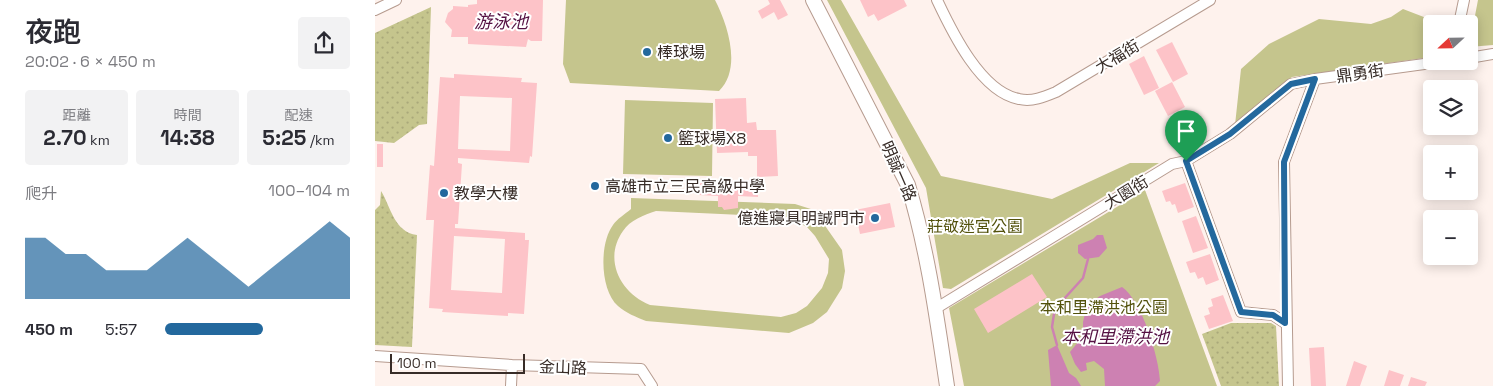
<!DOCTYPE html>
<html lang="zh-TW">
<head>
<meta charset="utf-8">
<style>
	:root { --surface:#fff; --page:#f2f2f3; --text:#2b2b33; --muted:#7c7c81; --accent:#23689d }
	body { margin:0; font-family:"Space Grotesk","Noto Sans TC",sans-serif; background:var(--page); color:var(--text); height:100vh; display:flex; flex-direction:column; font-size:19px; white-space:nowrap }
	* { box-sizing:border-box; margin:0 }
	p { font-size:16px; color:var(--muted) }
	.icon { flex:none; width:28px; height:28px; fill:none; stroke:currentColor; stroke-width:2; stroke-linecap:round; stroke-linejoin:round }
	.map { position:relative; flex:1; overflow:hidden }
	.sheet { display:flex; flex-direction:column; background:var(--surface); width:375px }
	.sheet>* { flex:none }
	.needle { width:32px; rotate:248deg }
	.controls { position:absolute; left:1048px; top:15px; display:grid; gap:10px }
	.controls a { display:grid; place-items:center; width:55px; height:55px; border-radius:5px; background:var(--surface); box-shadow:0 2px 12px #0003; font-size:25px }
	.scale { position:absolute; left:15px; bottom:12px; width:135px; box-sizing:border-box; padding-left:5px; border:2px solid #372c27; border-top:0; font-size:14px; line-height:18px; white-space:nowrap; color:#372c27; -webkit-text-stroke:4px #fff; paint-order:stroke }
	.pin { position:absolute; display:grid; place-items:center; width:42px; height:42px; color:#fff; margin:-51px -21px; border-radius:50% 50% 50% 0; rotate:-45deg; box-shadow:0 0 5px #0007 }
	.pin .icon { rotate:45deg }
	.round { display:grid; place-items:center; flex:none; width:52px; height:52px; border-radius:5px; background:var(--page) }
	.summary { display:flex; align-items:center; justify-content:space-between; height:85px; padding:0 25px }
	h1 { font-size:28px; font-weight:600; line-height:38px }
	.metrics { display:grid; grid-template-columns:repeat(3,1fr); gap:8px; height:85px; padding:5px 25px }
	.metrics div { display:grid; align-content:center; border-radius:5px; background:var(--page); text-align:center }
	.metrics b { font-size:21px; font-weight:600 }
	.metrics small { font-size:14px; font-weight:400 }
	.metrics p { font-size:14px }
	.chart { height:140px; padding:10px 25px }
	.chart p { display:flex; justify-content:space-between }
	.chart svg { width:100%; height:90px; margin-top:5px; fill:var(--accent); opacity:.7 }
	ul { padding:0 25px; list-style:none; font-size:16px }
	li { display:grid; grid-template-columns:80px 60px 1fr; align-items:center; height:38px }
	li i { height:12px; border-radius:6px; background:var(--accent) }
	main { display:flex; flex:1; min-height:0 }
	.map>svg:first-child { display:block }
	.grass { fill:url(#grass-dots) }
	.green { fill:#c5c58d; fill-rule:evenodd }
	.water { fill:#cd81b2 }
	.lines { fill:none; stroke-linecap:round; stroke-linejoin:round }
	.stream { stroke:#cd81b2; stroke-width:2.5 }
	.building { fill:#fdc3c8; fill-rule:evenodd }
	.street-casing { stroke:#b69b8f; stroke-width:12 }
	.secondary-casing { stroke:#b69b8f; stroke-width:16 }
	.street { stroke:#fff; stroke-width:10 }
	.secondary { stroke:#fff; stroke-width:14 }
	.route-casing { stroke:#fff; stroke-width:10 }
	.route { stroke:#23689d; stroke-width:6 }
	.poi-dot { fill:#23689d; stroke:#fff; stroke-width:2 }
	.labels { text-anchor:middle; stroke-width:4; stroke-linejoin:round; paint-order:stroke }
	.poi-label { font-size:16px; fill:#372c27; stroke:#fff; text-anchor:start }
	.street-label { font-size:16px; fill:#372c27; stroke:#fff }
	.park-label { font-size:16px; fill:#52510b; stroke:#fff }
	.water-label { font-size:18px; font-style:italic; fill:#551143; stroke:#fff }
</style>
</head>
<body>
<main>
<section class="sheet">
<div class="summary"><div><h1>夜跑</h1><p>20:02 · 6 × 450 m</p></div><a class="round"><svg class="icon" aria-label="share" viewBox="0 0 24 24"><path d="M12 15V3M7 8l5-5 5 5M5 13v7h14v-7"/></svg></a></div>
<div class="metrics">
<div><p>距離</p><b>2.70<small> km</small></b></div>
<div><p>時間</p><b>14:38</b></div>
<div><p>配速</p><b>5:25<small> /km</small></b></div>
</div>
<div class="chart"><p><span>爬升</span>100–104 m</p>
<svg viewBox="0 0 160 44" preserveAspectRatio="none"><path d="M0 44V14L10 14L20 22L30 22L40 30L50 30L60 30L70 22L80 14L90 22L100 30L110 38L120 30L130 22L140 14L150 6L160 14V44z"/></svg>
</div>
<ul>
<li><b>450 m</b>5:57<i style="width:53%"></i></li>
</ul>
</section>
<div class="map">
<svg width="1118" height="386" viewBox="0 0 1118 386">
	<defs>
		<pattern id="grass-dots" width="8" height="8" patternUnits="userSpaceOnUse" patternTransform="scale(1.25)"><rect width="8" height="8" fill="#c5c58d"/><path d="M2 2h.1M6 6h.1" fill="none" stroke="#aaa97a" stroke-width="1.8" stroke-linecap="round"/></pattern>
	</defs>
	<rect width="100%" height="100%" fill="#fef2ed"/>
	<path class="grass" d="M56,7l-4,117 -8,1 -25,18 -19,-2v-108z
		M6,191c10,16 13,41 36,44l-5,112 -37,-2v-135l5,-5z
		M856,323h40l5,3 3,60h-58l-19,-52z"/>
	<path class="green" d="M191,0h149c13,25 27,69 4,91l-149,-8 -7,-19z
		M452,0h14l100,176 111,23 78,-36h29l-208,126 -8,-1 -17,-100z
		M1103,0h15v45l-24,2z
		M1028,9l39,15h-11v33l-139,20 -57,48 6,-56 28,-25 50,-25 52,5 20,-7z
		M250,100l88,3 -1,73 -89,-2z
		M770,190l72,196h-253l-15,-78z
		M256,198l164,6 19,6 28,40 3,21 -3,17 -15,24 -14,11 -24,10 -143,-12c-10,-4 -20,-8 -28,-15 -18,-16 -19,-62 -5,-81 4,-6 12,-11 18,-16zM281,211l131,6 20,10 8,9 14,23 -1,14 -6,15 -15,18 -11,7 -15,4 -131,-12c-30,-12 -47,-46 -27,-74 7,-11 21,-16 33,-20z"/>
	<path class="water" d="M722,235h6l4,13 -8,9 -14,2 -7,-6v-8l15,-6z
		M747,287c20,14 37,70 38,94l-5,5h-50l-1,-17 -10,-8 -8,2 1,7 -6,2 -6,-8 -5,-12 13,-16v-14l4,-17 13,-9z
		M682,345l12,28 7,5 5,8h-30l-3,-36z"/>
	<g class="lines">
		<path class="stream" d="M682,345l-5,-18 2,-13 9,-14 20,-22 5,-19"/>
	</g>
	<path class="building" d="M102,0h66l-1,41h-11l-3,-2 -2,8 -58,-3v-7h-17l1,-7 -7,-8 3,-9 5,-4v-3l15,1v-2l9,-1z
		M393,0h12l8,15 -10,5 -4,-8 -12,7 -4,-8 12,-7z
		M485,0h44l3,6 -29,15 -4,-7 -6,3z
		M797,42l16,32 -15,8 -17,-32z
		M769,56l15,32 -15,7 -15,-31z
		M79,74l68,4 -1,4 16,1 -5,74 -2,-1 -1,7 -71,-5v5l4,1 -4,60h-3v4l70,5v7h4l-5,74 -16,-1v3l-66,-4 1,-3 -14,-1 5,-88h-8l4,-55 4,1 6,-89 14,1zM85,96l52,2 -2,53 -52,-2zM79,236l51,3 -3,54 -51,-3z
		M797,82l13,25 -17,9 -13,-25z
		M371,98l1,25 9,-1 1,8h19l2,46 -21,1v-21h-9v-4l-31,1 -2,-54z
		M2,144h6v23h-6z
		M324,183l59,2v12l-20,-1v12l-14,2 -2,-3h-4v-11l-19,-1z
		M810,183l9,24 -16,6 -3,-9 -3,1 -2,-4 -4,1 -4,-11z
		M515,203l5,24 -35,7 -5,-24z
		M821,216l12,32 -15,5 -11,-32z
		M835,254l9,26 -13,5 -3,-8 -5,2 -3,-7 -5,1 -4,-11z
		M657,274l15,23 -59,36 -14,-24z
		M848,295l10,26 -24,8 -5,-13 6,-2 -2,-6 5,-2 -2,-7z
		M949,347l2,39h-15l-2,-38z
		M979,361l13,5 -7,20h-14z
		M1014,370l15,5 -4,11h-16z
		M1036,377l16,5 -2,4h-17z"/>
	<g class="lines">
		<g class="street-casing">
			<path id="street" d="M562,0c15,32 44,92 82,99 13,3 25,-2 37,-7l154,-92
				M0,10l21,-10
				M1084,24l5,-24
				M1094,58l24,-4
				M811,161l55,151 32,3 12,8
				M560,309l237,-145 14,-3 44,-27 61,-50 24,-5
				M0,356l137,9 129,4 11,17
				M136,386l1,-21
				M913,386l-4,-224 31,-83 131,-18"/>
		</g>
		<g class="secondary-casing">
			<path id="secondary" d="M438,0l95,185c20,66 29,134 39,201"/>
		</g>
		<use href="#street" class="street"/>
		<use href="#secondary" class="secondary"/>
	</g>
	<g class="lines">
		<g class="route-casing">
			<path id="route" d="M940,79l-31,83 1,161 -12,-8 -32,-3 -55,-151 44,-27 61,-50z"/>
		</g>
		<use href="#route" class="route"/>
	</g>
	<g class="poi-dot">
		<circle cx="272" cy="52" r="5"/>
		<circle cx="293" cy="138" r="5"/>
		<circle cx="220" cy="186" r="5"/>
		<circle cx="69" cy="193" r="5"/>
		<circle cx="500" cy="218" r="5"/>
	</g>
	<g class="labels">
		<g class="poi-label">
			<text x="282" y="58">棒球場</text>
			<text x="303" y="144">籃球場X8</text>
			<text x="230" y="192">高雄市立三民高級中學</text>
			<text x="79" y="199">教學大樓</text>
			<text x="490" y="224" text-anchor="end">億進寢具明誠門市</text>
		</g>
		<g class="street-label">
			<text transform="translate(742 56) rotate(-31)" y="6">大福街</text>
			<text transform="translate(985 73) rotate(-8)" y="6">鼎勇街</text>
			<text transform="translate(524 171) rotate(66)" y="6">明誠一路</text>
			<text transform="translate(751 192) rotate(-31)" y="6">大園街</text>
			<text transform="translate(188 367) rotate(2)" y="6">金山路</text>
		</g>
		<g class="park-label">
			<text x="600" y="232">莊敬迷宮公園</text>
			<text x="729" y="313">本和里滯洪池公園</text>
		</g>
		<g class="water-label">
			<text x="126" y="28">游泳池</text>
			<text x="740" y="343">本和里滯洪池</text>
		</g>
	</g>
</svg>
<div class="controls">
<a><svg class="needle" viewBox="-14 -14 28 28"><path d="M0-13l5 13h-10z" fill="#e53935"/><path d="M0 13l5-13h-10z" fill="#7c7c81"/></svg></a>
<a><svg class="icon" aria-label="layers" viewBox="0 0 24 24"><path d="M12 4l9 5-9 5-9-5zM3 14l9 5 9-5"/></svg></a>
<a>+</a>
<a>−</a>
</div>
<div class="scale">100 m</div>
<div class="pin" style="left:811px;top:161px;background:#1e9e55"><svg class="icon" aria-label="arrive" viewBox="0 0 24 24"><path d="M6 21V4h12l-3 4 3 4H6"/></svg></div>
</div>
</main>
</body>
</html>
